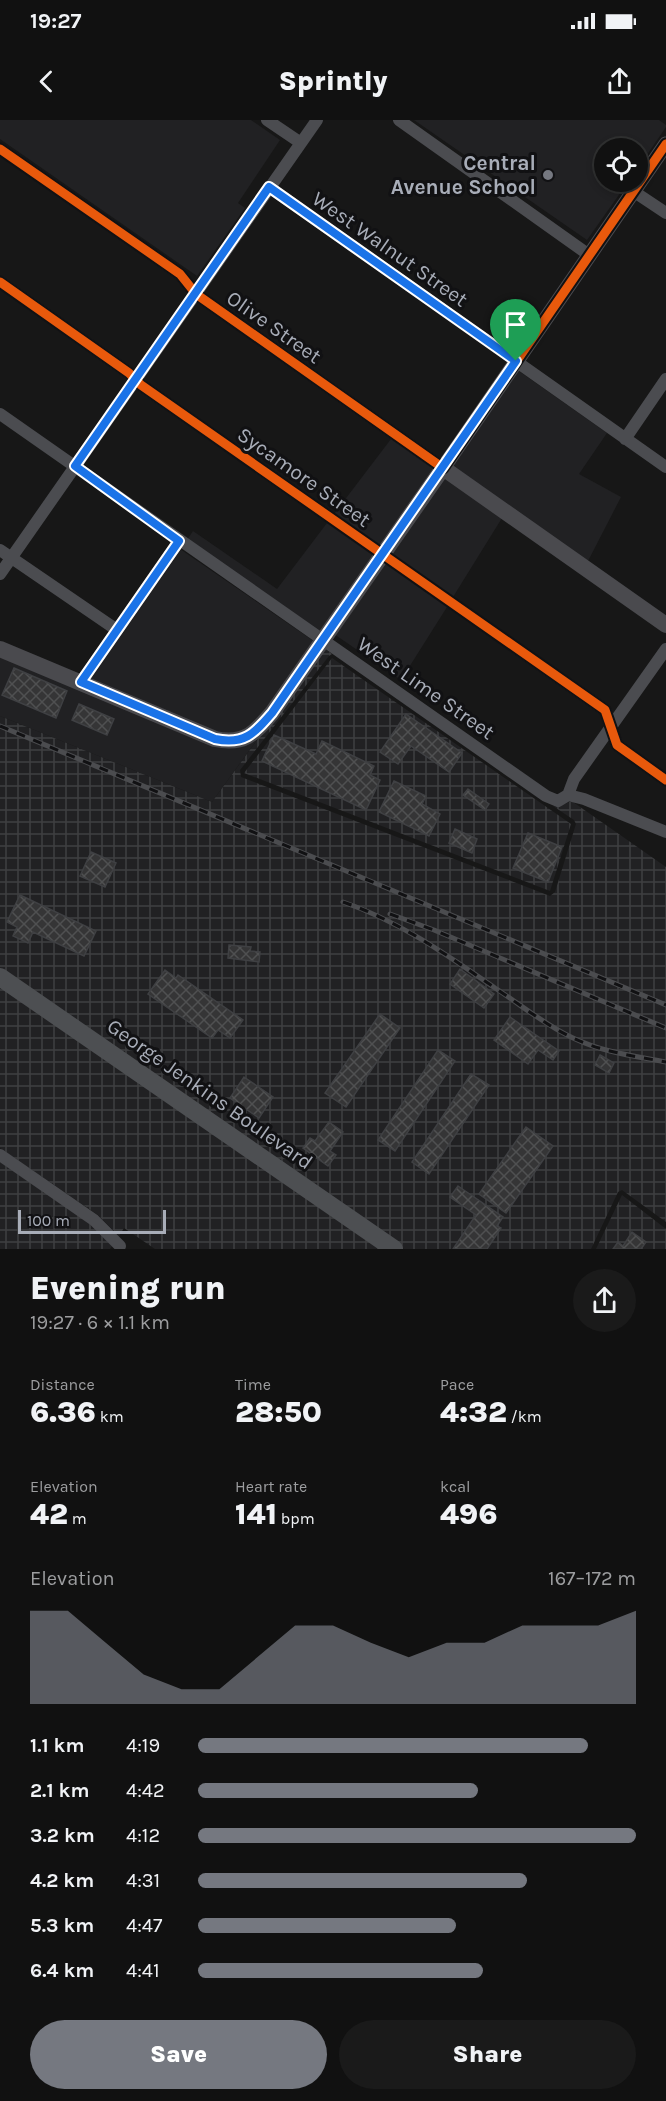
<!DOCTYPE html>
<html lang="en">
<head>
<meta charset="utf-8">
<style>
	:root { --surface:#111; --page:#1a1a1a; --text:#f1f3f6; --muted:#9c9d9f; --line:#303131; --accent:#757880 }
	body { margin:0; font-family:Karla,sans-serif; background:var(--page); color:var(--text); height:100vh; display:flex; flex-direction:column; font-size:22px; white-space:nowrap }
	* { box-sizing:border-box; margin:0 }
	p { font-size:20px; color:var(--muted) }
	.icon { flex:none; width:33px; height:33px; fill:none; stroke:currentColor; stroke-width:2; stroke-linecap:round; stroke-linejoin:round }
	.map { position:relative; height:1129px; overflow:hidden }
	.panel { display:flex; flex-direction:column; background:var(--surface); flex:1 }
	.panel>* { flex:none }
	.tools { position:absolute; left:594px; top:18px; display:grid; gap:12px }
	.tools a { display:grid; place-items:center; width:54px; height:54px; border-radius:50%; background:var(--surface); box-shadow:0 3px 9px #0003,0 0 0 2px var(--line); font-size:30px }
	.scale { position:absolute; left:18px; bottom:15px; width:148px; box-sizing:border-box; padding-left:6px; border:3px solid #a8adb8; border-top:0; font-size:16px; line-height:21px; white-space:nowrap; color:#a8adb8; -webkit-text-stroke:4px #111113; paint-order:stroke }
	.pin { position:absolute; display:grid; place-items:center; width:51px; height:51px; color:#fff; margin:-62px -26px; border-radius:50% 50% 50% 0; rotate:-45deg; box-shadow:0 0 6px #0007 }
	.pin .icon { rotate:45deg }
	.round { display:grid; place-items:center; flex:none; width:63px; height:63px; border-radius:32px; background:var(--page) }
	.summary { display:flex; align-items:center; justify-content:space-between; height:102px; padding:0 30px }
	h1 { font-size:33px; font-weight:800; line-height:45px }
	.metrics { display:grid; grid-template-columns:repeat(3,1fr); gap:9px; height:102px; padding:6px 30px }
	.metrics div { display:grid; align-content:center }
	.metrics b { font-size:30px; font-weight:800 }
	.metrics small { font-size:16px; font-weight:400 }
	.metrics p { font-size:16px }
	.chart { height:168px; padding:12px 30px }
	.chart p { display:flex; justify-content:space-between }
	.chart svg { width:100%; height:108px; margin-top:6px; fill:var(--accent); opacity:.7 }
	.button { display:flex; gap:12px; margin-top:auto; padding:12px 30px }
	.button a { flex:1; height:69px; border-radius:36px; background:var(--accent); color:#fff; font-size:24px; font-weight:800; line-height:69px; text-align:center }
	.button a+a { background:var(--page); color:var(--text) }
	ul { padding:0 30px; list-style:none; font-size:20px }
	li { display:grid; grid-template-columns:96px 72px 1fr; align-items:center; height:45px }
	li i { height:15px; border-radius:8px; background:var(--accent) }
	.status { display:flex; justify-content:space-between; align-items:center; height:42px; padding:0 30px; background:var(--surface); direction:ltr }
	.status svg { height:16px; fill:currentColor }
	header { display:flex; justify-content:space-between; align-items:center; height:78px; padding:0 30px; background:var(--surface); font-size:27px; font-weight:800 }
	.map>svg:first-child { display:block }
	.built { fill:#212123 }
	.industrial { fill:url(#industrial-grid) }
	.building { fill:url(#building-cross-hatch); stroke:#3f4043; stroke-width:1.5 }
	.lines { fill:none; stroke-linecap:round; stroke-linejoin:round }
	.minor { stroke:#4b4c50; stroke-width:12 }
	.tertiary { stroke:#4b4c50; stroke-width:15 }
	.secondary { stroke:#4a4a4e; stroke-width:16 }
	.primary { stroke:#4d4f52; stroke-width:18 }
	.rail-casing { stroke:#4b4c4f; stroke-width:5 }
	.rail { stroke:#111113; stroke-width:3; stroke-dasharray:9; stroke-linecap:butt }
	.cycleway-casing { stroke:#111113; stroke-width:13 }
	.cycleway { stroke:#e8590c; stroke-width:9 }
	.route-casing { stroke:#fff; stroke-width:12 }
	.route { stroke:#1a73e8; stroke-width:8 }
	.poi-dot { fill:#757880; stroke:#111113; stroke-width:2 }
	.labels { text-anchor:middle; stroke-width:6; stroke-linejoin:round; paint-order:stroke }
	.poi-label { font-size:21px; font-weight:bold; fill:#a8adb8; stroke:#111113; text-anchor:end }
	.street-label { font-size:21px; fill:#a8adb8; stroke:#111113 }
</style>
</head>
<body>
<div class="status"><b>19:27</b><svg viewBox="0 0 49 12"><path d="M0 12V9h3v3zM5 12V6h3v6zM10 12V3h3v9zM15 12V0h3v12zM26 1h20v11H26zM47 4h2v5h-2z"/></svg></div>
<header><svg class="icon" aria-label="back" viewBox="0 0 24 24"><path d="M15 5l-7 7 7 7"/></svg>Sprintly<svg class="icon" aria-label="share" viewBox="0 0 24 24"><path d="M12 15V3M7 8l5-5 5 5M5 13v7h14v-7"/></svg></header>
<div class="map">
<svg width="666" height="1129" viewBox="0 0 666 1129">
	<defs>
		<pattern id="industrial-grid" width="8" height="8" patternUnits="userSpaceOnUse" patternTransform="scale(1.5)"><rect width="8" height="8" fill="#212123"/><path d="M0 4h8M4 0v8" fill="none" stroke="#3e3f41"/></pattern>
		<pattern id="building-cross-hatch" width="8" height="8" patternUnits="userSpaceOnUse" patternTransform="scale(1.5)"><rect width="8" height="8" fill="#353536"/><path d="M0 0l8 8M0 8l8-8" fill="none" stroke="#4f5051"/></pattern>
	</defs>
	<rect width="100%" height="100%" fill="#171717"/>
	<path class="built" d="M0,0h251l29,20 -42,63 7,5 -48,68 -197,-137z
		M414,0h245l7,5v2l-28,41v-20h-34v34h24l-41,58z
		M516,249l91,64 -28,41 42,23 -34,66 -137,-97z
		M391,319l44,30 -54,77 -47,-32z
		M443,355l59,43 -49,79 -64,-45z
		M327,403l47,33 -52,76 -135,-92 6,-9 84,58z
		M180,429l135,93 -66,89 -23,5 -137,-57z
		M383,442l64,45 -46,73 -67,-46z
		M0,535l212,89 55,-18 -55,76 -212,-86z"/>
	<path class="industrial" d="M324,528l8,6 -3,2 -89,114 1,7 309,119 5,-4 21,-68 -2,-4 -21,-14 6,1 10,-5h4l93,65v355l-44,-32 -4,2 -27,57h-187l-404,-279v-254l212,86z
		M332,538l239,166 -21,67 -306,-118z
		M0,864l384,265h-229l-31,-21 -5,8 -21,-21 -98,-67z
		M0,1042l91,62 21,22 -2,3h-110z
		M622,1075l44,34v20h-70z"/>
	<path class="building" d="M14,548l53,23 -11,27 -54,-23z
		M79,584l35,15 -7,16 -35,-15z
		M406,594l56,39 -13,19 -38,-26 -13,18 -18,-12z
		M274,615l42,19 6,-13 52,25 -4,9 10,5 -14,30 -104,-49z
		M394,661l32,15 -4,8 18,10 -11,22 -50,-24z
		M468,669l21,15 -4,6 -22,-15z
		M455,709l22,10 -5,14 -23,-10z
		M528,713l34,14 -14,35 -35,-14z
		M91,732l25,11 -11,24 -25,-11z
		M20,775l76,36 -12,25 -51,-24 -5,11 -15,-7 4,-9 -10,-5z
		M229,825l22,2 -1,4 10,1 -1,10 -31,-4z
		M460,849l34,25 -10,14 -34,-24z
		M165,850l11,8 2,-3 65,45 -13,18 -12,-8 -6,8 -64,-44z
		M380,894l20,14 -54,79 -21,-14z
		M510,897l49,34 -6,9 -15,-10 -10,14 -34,-24z
		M438,930l17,11 -60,90 -17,-11z
		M600,935l14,8 -5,10 -14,-8z
		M471,954l18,11 -60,89 -17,-12z
		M244,957l29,20 -14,21 -29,-20z
		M329,1002l14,10 -13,19 6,4 -8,11 -25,-18 7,-10 5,3z
		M526,1007l27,19 -47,67 -27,-19z
		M458,1066l45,31 -6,9 4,2 -14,21h-34l23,-34 -26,-18z
		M632,1112l14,10 -5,7h-28l5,-7 5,4z"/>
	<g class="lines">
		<path class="minor" d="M267,0l34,23
			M399,0l190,135
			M0,29l180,125 16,20 247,174
			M269,67l397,280
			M633,71l33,22
			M0,162l129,91 12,12 464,325 12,35 49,35
			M0,294l546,382 12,5 10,-6 16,4 82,33
			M625,319l41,-60
			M0,430l117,80
			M0,454l317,-454
			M81,562l98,-141
			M568,675l6,-16 92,-130
			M0,1035l94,65 26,26"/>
		<path class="tertiary" d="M443,348l223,-324"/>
		<path class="secondary" d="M0,529l215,90c29,6 39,-5 57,-26l171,-245 223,157"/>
		<path class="primary" d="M0,857l394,272"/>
		<g class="rail-casing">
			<path id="rail" d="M0,606l666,279
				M343,782c56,19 104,53 152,86 26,17 50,37 78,50 29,14 61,18 93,24
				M390,794l44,16 232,98"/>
		</g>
		<use href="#rail" class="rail"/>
		<g class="cycleway-casing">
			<path id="cycleway" d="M0,29l180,125 16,20 247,174 223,-324
				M0,162l129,91 12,12 464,325 12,35 49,35"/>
		</g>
		<use href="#cycleway" class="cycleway"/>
	</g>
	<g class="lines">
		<g class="route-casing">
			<path id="route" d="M269,67l247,174 -244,352c-18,21 -28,32 -57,26l-134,-57 98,-141 -104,-75z"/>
		</g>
		<use href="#route" class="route"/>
	</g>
	<circle class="poi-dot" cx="548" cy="55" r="6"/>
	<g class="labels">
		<g class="poi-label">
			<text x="536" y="50">Central<tspan x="536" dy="24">Avenue School</tspan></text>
		</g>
		<g class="street-label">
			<text transform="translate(390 129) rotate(35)" y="7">West Walnut Street</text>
			<text transform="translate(274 207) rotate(35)" y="7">Olive Street</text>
			<text transform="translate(304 357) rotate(35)" y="7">Sycamore Street</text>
			<text transform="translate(426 568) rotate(35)" y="7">West Lime Street</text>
			<text transform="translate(210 974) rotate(35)" y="7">George Jenkins Boulevard</text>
		</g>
	</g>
</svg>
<div class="tools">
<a><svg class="icon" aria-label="locate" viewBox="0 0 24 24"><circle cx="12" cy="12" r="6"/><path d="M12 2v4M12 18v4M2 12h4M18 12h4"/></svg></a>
</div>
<div class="scale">100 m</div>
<div class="pin" style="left:516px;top:241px;background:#1e9e55"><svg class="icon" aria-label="arrive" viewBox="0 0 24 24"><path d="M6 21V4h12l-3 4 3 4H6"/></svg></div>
</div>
<section class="panel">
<div class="summary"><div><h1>Evening run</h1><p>19:27 · 6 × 1.1 km</p></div><a class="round"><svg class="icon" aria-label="share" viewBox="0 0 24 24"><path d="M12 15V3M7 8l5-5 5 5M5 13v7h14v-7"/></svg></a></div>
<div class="metrics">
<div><p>Distance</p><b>6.36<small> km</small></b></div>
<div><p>Time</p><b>28:50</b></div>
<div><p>Pace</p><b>4:32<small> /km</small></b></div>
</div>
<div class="metrics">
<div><p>Elevation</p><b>42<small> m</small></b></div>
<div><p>Heart rate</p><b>141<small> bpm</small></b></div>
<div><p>kcal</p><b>496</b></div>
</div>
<div class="chart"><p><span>Elevation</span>167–172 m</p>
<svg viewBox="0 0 160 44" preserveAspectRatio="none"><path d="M0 44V6L10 6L20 19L30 32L40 38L50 38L60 25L70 12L80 12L90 19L100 25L110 19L120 19L130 12L140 12L150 12L160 6V44z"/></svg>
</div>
<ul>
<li><b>1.1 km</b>4:19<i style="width:89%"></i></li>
<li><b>2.1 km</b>4:42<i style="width:64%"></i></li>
<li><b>3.2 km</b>4:12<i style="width:100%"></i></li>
<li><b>4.2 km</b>4:31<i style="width:75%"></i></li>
<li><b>5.3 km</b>4:47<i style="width:59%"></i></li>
<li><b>6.4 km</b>4:41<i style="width:65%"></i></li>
</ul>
<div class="button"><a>Save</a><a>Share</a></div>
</section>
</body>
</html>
